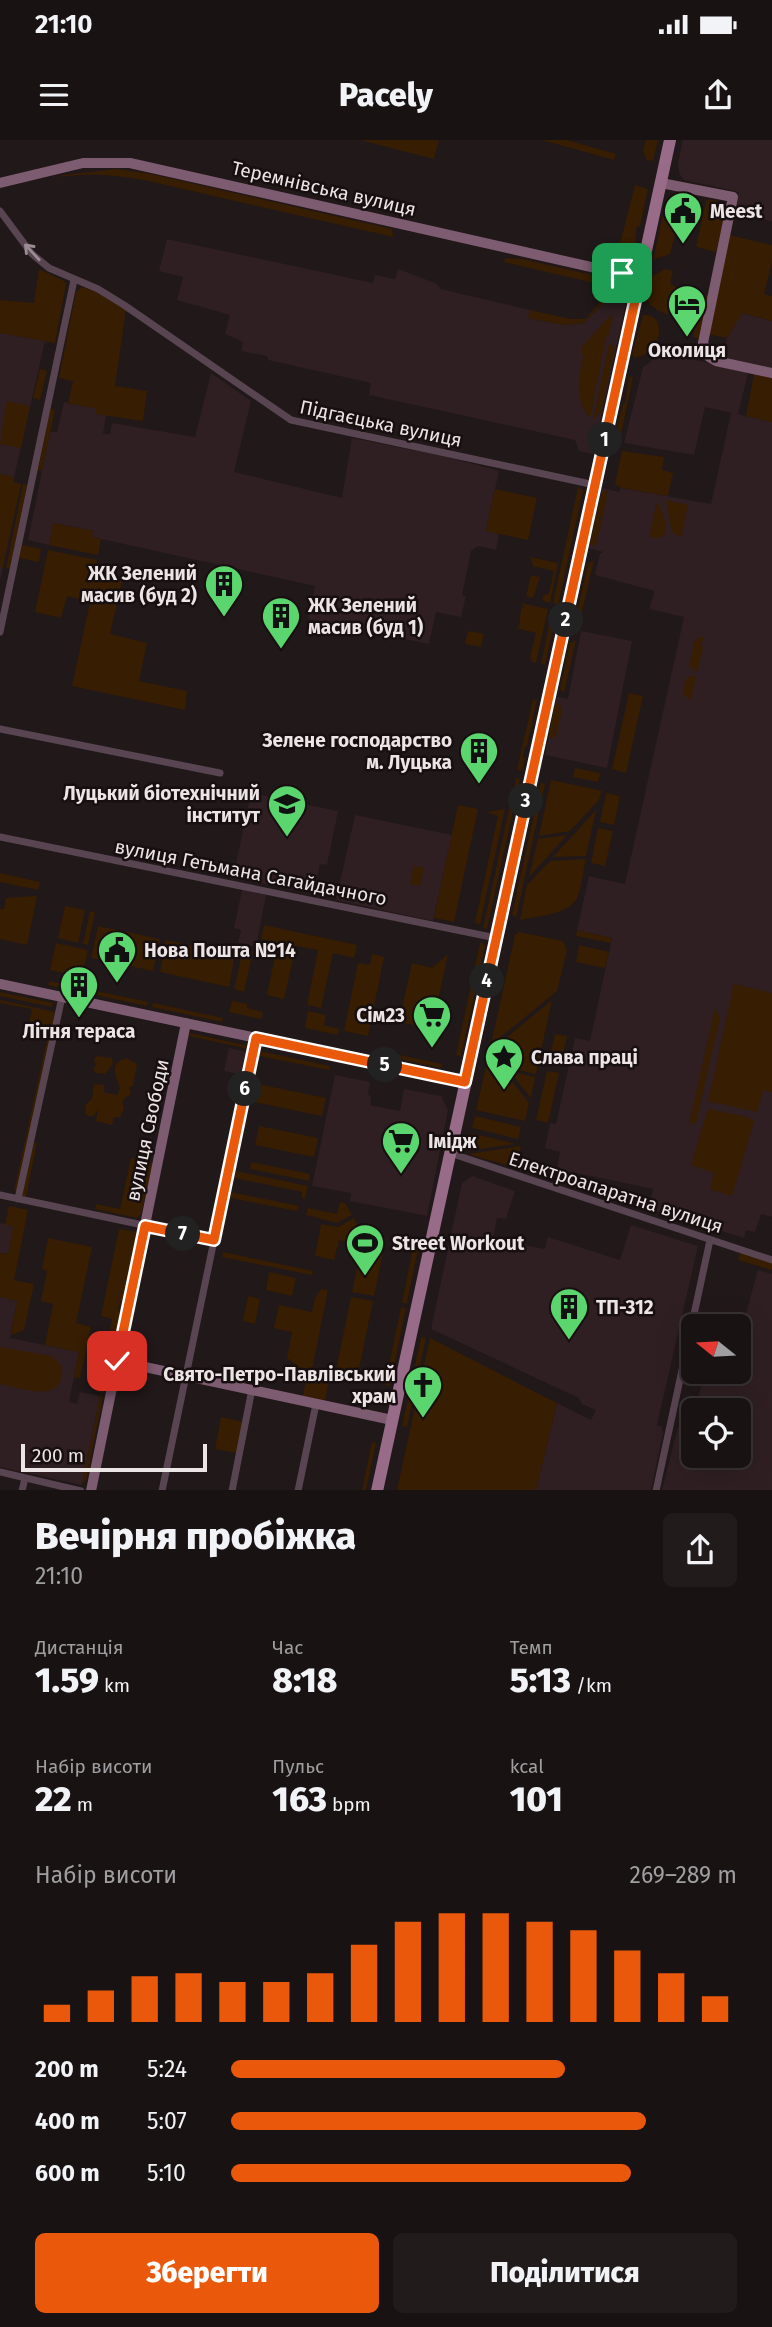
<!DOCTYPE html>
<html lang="uk">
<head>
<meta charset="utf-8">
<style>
	:root { --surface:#191213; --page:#221b1c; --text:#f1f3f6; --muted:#9f9ea0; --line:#373233; --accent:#ea580c }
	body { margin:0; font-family:"Fira Sans",sans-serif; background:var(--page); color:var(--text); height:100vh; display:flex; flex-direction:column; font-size:26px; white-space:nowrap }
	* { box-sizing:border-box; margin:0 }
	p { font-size:23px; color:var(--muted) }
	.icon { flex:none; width:38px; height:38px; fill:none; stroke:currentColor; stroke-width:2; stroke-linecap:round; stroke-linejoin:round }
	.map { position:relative; height:1350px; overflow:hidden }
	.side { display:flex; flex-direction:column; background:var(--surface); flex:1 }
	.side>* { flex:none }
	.needle { width:46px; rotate:288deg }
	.tools { position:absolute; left:681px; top:1174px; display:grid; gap:14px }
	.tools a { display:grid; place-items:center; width:70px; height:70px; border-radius:10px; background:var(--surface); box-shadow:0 7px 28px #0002,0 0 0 2px var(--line); font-size:35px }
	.scale { position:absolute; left:21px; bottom:18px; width:186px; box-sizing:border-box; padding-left:7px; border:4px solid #ece5e6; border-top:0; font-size:19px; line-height:24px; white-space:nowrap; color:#ece5e6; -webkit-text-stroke:5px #180f10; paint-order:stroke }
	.pin { position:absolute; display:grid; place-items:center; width:60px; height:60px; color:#fff; margin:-30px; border-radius:14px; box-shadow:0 4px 10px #0006 }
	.km { position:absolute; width:35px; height:35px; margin:-18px; border-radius:50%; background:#222; color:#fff; font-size:19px; line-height:35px; text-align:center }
	.round { display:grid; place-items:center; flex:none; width:74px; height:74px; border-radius:10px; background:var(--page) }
	.headline { display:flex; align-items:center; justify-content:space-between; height:119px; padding:0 35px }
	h1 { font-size:38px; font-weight:800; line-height:52px }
	.metrics { display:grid; grid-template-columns:repeat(3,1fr); gap:10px; height:119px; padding:7px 35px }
	.metrics div { display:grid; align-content:center }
	.metrics b { font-size:35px; font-weight:800 }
	.metrics small { font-size:19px; font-weight:400 }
	.metrics p { font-size:19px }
	.chart { height:196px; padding:14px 35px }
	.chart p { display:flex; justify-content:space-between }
	.chart svg { width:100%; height:126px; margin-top:7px; stroke:var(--accent); stroke-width:6 }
	.button { display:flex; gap:14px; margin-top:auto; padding:14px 35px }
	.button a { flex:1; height:80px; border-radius:10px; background:var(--accent); color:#fff; font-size:28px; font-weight:800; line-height:80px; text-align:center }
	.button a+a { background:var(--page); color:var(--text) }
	ul { padding:0 35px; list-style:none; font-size:23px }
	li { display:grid; grid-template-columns:112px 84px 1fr; align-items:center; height:52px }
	li i { height:18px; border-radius:9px; background:var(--accent) }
	.status { display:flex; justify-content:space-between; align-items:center; height:49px; padding:0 35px; background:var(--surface); direction:ltr }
	.status svg { height:19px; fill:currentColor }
	header { display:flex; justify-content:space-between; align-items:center; height:91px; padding:0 35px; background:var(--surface); font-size:32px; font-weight:800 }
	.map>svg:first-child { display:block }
	.built { fill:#2f1f22 }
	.green { fill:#371d01 }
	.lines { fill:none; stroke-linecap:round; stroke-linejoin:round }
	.street { stroke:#594451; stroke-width:7 }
	.secondary { stroke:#7d5b70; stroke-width:10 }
	.primary { stroke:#986c88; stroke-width:12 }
	.oneway { stroke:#9b8c94 }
	.route-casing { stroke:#fff; stroke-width:14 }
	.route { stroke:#ea580c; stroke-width:9 }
	.labels { text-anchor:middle; stroke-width:5; stroke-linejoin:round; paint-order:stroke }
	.street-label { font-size:19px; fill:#ece5e6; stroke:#180f10 }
	.poi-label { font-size:19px; font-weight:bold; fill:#ece5e6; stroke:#180f10; text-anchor:start }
</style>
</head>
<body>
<div class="status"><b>21:10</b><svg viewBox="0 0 49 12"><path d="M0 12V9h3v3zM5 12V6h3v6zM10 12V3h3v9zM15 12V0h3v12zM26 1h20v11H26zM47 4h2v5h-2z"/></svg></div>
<header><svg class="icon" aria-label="menu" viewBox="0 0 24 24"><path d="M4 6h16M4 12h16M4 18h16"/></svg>Pacely<svg class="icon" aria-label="share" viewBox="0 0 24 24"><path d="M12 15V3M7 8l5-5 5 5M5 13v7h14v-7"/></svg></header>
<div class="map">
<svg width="772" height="1351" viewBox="0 0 772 1351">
	<rect width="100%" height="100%" fill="#211819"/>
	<path class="built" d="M683,0h89v81l-38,-8 5,-21 -55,-12 -5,-7 -1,-10z
		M167,99l206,44 2,-8 20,4 3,-10 37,14 6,6 89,21 -1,8 35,7 20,-2 32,-33 12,3 -35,161 -14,-3 -4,-11 -206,-45 2,-12 -103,-23 -1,-4 -26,-5 2,-9 -18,-8 5,-19 -53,-15 6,-23 -24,-6z
		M741,173l31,8v48l-49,-10 4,-21z
		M0,193l45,8 -32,141 8,2 -21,96z
		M664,212l84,21 -10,41 34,8v795l-11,-3 -6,18 -9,-2 -2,8 -95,-29 4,-20 -96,-20 3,-17 -15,-4 5,-25 6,1 19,-86 15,3 22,-103 -35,-8 12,-54 36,8 59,-267 -35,-8 6,-18 -60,-16 5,-21 3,-2 -14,-4 13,-60 17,4 2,-4 90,16 20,-91 -26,-6 -11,48 -70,-12 19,-76z
		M211,233l40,28 -17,71 108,26 10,-60 95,19 52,14 -13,59 13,3 -3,17 -18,-4 -7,5 -9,44 4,1 -5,21 -25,-5 -7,32 -121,-25 7,-33 -223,-49 1,-6 -39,-8 -5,22 -21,-5 22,-108h7l7,-30 33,7 -1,5 10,1 -3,19h7l2,-11 83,14z
		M581,491l51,10 -25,127 -62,-13 12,-58 11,2z
		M251,653l87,18 -11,54 -7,-1 -7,30 -80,-17z
		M355,675l97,20 -19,86 -97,-21z
		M242,750l24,5 -10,52 -18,-4 3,-13 -7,-2z
		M229,908l19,4 -5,23 -19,-4z
		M335,935l35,7 -2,13 3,1 -1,9 30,6 4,-22 37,7 7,14 -21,106 -77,-15 1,-8 -39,-7z
		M472,1036l43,15 -9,28 -9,-1 -4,21 52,10 3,-12 72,23 11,-35 67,21 -41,179 5,2 1,6 -12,57h-115l21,-87 34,17 5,-10 -14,-6 -3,-6 -148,-69 31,-146z
		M0,1083l14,3 -6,28 -8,-1z
		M758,1130l14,4v216h-110l16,-63 11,3 4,-13v39h45v-46h-43l9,-36 37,10 9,-33 -11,-4v-20l1,-3h3z
		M0,1157l17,4 -7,37 69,14 -10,50 8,2 3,-12 20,4 -18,89 -82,-18z"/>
	<path class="green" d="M360,0h79l-5,19z
		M542,0h25l49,14 -2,6z
		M646,0h12l-5,21 -6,-1 -4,-9z
		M117,29l34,5 241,55 1,8 -249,-57c-30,-5 -55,-7 -84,-3l2,-2z
		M635,45l13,4 -8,37h-3c-4,17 5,43 -22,37z
		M686,56l7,4 2,5 -2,6 -14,7 -9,36 -17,6 12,-55 5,-5z
		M709,59l15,4 3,4 -11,45 -20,-5 10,-45z
		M729,95l43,10v16l-8,33 8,2v25l-30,-8 -15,25 -20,-4z
		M505,118l17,1 79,18 14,6 1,7 -32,33 -20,2 -36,-7 2,-8 41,9h15l17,-21 4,-12 -103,-24z
		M39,129l25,12 2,3 -11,59 -55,-10v-33l34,3z
		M665,129l8,2 -3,12 8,6 30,7 -8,43 -7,-2 7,-34 -21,-5 -2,8 -7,-1 -2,10c-21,-10 -26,-15 -19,-37z
		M82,147l14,5 30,18 -11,76 32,5 -4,30 -47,-7v-5l-28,-6 5,-22 -14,-3 17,-86z
		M613,175l-5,22h-2l-16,81c-16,-16 -11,-45 -6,-64l-4,-1 2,-6 27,-30z
		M643,175c20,-2 20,24 8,35 -4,5 -11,6 -16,8l-3,-3z
		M609,204l6,2 -14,66 -8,7z
		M40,229l7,2 -7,29 -7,-2z
		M754,234l18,4v44l-26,-6z
		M629,236l4,1 -14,67 -5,-1 9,-40h2z
		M7,261l23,5 -9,42 -21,-4z
		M50,269l5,1 -13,61 -4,-1z
		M622,311l42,6 -2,13 11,3 -5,23 -47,-8 -6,-4z
		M0,334l14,3 -1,5 8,2 -18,83h-3z
		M23,344l4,1 -17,84 -4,-1z
		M578,347l5,3 -25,115 -5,-2z
		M495,349l42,9 -9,42 -42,-9z
		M606,351l2,2 -12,52 -4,1 -2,-3 12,-51z
		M666,360l22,5 -7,32 -9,-5z
		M657,362c5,9 12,22 7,33l-5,3 -10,-1z
		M53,383l40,8 -1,6 9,2 -3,16 -49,-10z
		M22,405l19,4 -2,13 -20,-4z
		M48,410l49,10 -3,15 28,6 -12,53 37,9 -8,38 48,10 -2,19 -113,-24 18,-84 -23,-6 -6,22 -26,-6z
		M530,417l28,6 -8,40 -6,-2 -2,-3 2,-3 5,-2 5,-22 -21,-5z
		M594,420l-17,74 -4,-4 15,-66z
		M531,435l9,2 -7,21 -7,-2z
		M521,463l27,6 -12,54 -4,-1 -2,-5 6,-24 -20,-5 3,-2 2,-17 3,-2z
		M552,469l5,1 -12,55 -4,-1z
		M468,491l16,3 -3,13 -16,-3z
		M699,497h5l-3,9 2,1 -6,25 -8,-6 5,-24z
		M576,500l-12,53 -4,-4 10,-46z
		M691,536h5l-5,24 -8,-5 3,-16z
		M629,553l14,3 -17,77 -14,-4z
		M533,559l4,1 -10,46h-2l-2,11 2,1 -3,13 -5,-1z
		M555,563l4,1 3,5 -6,27 -8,3z
		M575,628l25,5 -2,9 -25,-5z
		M516,638l4,1 -33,150 -4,-1z
		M551,640l51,11 -3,9 -29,31 -31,5z
		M541,643l4,1 -29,134 -4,-4z
		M606,653l14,3 -6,29 -14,-3z
		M458,665l20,4 -24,113 -20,-4z
		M505,669l-25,115 -5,-1 23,-107 -12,-4z
		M596,670l-10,46 -33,1z
		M598,688l15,3 -8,35 -14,-3z
		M567,695l-38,42 9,-38z
		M586,719c-3,12 -4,28 -9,39 -8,17 -41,18 -57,22l7,-35 23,-24z
		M414,726l10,2 -4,18 -10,-2z
		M0,733l40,9 -2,8 -38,-8z
		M37,756l-10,49 -27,-6v-30h4l2,-11z
		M65,766l20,4 -7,33 -20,-5z
		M90,771l5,1 -7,33 -5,-1z
		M264,785l93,20 -3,13 -21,-5 -12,55 -14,-3 11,-55 -22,-4 -12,53 -17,-4 11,-52 -17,-4z
		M98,786l62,13 -7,32 -62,-13z
		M577,790l35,8 -1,5 -35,-7z
		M519,792l44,9 4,9 -10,41 -66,54 24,-110z
		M166,800l69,15 -6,32 -69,-15z
		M56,803l32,7 -6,27 -32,-7z
		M480,803h3l2,3 -24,110 -5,-1z
		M579,805l30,7 -4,16 -29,-6z
		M246,810l7,1 -9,41 -10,-3 8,-35z
		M372,814l12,3 -16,79 -24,-5 14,-68 12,2z
		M448,814l-16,75 -33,-7 13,-59 20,5z
		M49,841l99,21 -1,4 -99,-21z
		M734,844l38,9v99l-9,-2 -6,22 -49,-11z
		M0,852l53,11 -1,4 -52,-11z
		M0,860l55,12 -4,21 -23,-5 4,-19 -32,-6z
		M552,860l-16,74 -49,-11 2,-11z
		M232,861l15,3v4l16,4 -2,7 -32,-7z
		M153,863l70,15 -1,4 -70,-15z
		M715,868l5,10 -24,105 -7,1z
		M308,871l18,4 -2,10 15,4 -1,6 -33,-7z
		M190,893l59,13v3l-60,-13z
		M555,894l12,2 -6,27 -12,-2z
		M47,900h2l-32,151h-3z
		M377,910l65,14 -1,4 -65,-14z
		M260,911l70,15 -1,4 -70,-14z
		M96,916l16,2 1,6 -8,10 -9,-1 -3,-3 3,-6 -2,-2z
		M126,918l11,6 -4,22 -4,1 2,8 -4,1 -5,6 2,7 -4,8h-6l-2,8 -16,-4 2,-12 -4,7h-6l-3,-3 1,-9 6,-5 2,-15 10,1v7l13,3 3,-7c-4,-13 -12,-24 6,-30z
		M486,927l18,4 25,32 -4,18 -49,-11z
		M509,931l26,6 -4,21z
		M547,931l12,2 -11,50 -12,-3z
		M258,944l68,14 -4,18 -68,-14z
		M708,969l39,8 7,4 -22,75 -22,-7 4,-16 -23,-8z
		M475,976l46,11 -3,12 -46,-11z
		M259,986l59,12 -4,19 -59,-12z
		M471,993l45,11 -49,7z
		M34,1002l3,1 -11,54 -4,-1z
		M521,1006l-3,15 -8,5 -42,-12z
		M131,1018l22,5 -12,51 -4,4 -42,-9 1,-5 24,5z
		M251,1022l59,12 -1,7 -59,-12z
		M236,1031l72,15 -3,13 -3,-1v-6l-68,-14z
		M231,1052l68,14 -2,5 -67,-13z
		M340,1062l5,1 7,12 -15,8 -31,-8 2,-7 29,6z
		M9,1066l19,4 -14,70 20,4 -10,46 -13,5 6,-34 -17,-4v-44l8,1 5,-27 -8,-2z
		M354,1078l6,13 -3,13 -18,-4 -5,20 -19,-4 6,-32 17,3z
		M119,1089l18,3 -14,69h-3l-2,9 3,1 -7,34 -7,-1 5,-25 -11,-3z
		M364,1094l22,4 -12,58 -22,-4z
		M48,1098l44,9 -16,76 15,4 -11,51 -6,-1 5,-25 -34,-7 8,-41 -12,-3 6,-30 -5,-2z
		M413,1108l5,1 -11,54h-5z
		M223,1112l90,19 -1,4 -90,-18z
		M740,1113l32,10v7l-34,-10z
		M269,1132l27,6 -4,18 -26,-6z
		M321,1149l7,1 -18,90 18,4 -3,16 -22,-4 4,-22 -20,-16 5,-26 -18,-4 5,-23 33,7 3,-14z
		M248,1156l12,3 -5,25 -12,-3z
		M351,1157l22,4 -15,73 -22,-4z
		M401,1167l5,1 -16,78 -5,-1z
		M421,1197l5,1 -19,89 -5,-1z
		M430,1198l127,65 -21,87h-139z
		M0,1207l51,9c7,5 12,10 11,18 -2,30 -45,13 -62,10z
		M105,1214l6,1 -7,38 -7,-1z
		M100,1256l3,1 -17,83 -4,5z
		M221,1277l23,5 -7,31 -22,-4z
		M372,1302l4,1 -10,47h-4z"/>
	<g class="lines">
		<path class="street" d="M0,71l32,43 17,14 49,21 26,16 167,115 304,65
			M0,492l74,-352
			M0,589l220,44
			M0,697l496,101
			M450,1013l322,107
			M0,1055l214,45
			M18,1059l44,-202
			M0,1332l81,19
			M22,1351l3,-13
			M162,1351l94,-453
			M232,1351l20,-102
			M298,1351l18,-87
			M656,1351l54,-251"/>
		<path class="secondary" d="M0,43l83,-20h47l510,115
			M661,43l72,14 -30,146 6,14 7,4 56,12
			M0,844l465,98
			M117,1221l275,59
			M91,1351l95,-468"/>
		<path class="primary" d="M377,1351l293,-1351"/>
	</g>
	<defs><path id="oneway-shaft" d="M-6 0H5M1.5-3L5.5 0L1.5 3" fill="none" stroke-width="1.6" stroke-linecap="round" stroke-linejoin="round" transform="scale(1.75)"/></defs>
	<use class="oneway" href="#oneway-shaft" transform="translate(32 112) rotate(-133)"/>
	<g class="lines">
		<g class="route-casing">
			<path id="route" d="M117,1221l28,-135 69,14 42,-202 209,44 175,-804 -18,-5"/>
		</g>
		<use href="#route" class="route"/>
	</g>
	<defs>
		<g id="civic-pin" transform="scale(2.0125)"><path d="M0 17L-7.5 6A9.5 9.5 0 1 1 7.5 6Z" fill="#5bd56e" stroke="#180f10"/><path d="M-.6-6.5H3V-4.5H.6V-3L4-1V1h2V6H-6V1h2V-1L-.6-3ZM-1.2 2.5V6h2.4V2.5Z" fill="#111"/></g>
		<g id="hotel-pin" transform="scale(2.0125)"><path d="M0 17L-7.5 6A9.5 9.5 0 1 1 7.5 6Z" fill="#5bd56e" stroke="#180f10"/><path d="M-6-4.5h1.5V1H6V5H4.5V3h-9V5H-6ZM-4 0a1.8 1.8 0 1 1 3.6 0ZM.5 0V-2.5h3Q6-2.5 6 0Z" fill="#111"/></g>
		<g id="building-pin" transform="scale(2.0125)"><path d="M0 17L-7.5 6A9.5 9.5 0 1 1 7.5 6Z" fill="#5bd56e" stroke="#180f10"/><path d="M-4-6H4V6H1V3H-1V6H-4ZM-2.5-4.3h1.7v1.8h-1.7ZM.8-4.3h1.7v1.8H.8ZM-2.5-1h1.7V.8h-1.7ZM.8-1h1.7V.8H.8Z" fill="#111"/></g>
		<g id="university-pin" transform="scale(2.0125)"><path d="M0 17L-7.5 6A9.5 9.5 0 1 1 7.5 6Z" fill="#5bd56e" stroke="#180f10"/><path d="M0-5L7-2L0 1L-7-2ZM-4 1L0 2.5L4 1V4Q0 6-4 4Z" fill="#111"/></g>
		<g id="supermarket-pin" transform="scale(2.0125)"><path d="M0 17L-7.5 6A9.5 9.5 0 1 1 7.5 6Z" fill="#5bd56e" stroke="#180f10"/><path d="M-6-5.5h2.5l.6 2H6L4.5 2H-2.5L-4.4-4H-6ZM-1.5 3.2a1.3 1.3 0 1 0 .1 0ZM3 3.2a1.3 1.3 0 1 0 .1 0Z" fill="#111"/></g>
		<g id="sight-pin" transform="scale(2.0125)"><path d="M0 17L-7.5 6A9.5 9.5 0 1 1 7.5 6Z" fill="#5bd56e" stroke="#180f10"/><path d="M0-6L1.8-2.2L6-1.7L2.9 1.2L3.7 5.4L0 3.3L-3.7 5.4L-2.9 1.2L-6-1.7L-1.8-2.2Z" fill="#111"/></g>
		<g id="stadium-pin" transform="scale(2.0125)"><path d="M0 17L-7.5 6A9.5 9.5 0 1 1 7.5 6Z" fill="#5bd56e" stroke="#180f10"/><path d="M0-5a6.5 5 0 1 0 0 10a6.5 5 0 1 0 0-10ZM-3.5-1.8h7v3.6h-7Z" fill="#111"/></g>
		<g id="church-pin" transform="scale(2.0125)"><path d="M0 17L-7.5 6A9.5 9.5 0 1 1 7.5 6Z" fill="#5bd56e" stroke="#180f10"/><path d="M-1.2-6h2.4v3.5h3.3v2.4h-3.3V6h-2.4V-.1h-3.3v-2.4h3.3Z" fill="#111"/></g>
	</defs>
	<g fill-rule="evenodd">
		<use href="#civic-pin" x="683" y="71"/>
		<use href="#hotel-pin" x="687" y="164"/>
		<use href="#building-pin" x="224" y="444"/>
		<use href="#building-pin" x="281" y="476"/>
		<use href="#building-pin" x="479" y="611"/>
		<use href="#university-pin" x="287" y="664"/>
		<use href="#civic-pin" x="117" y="810"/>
		<use href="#building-pin" x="79" y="845"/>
		<use href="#supermarket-pin" x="432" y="875"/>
		<use href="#sight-pin" x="504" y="917"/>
		<use href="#supermarket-pin" x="401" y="1001"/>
		<use href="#stadium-pin" x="365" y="1103"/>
		<use href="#building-pin" x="569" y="1167"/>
		<use href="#church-pin" x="423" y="1245"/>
	</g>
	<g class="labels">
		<g class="street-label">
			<text transform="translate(324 48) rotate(13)" y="7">Теремнівська вулиця</text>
			<text transform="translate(381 283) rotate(12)" y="7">Підгаєцька вулиця</text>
			<text transform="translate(251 732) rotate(11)" y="7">вулиця Гетьмана Сагайдачного</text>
			<text transform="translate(147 990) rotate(-78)" y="7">вулиця Свободи</text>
			<text transform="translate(616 1052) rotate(18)" y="7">Електроапаратна вулиця</text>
		</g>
		<g class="poi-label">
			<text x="710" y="78">Meest</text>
			<text x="687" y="217" text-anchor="middle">Околиця</text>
			<text x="197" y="440" text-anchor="end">ЖК Зелений<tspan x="197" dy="22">масив (буд 2)</tspan></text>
			<text x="308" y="472">ЖК Зелений<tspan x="308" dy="22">масив (буд 1)</tspan></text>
			<text x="452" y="607" text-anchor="end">Зелене господарство<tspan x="452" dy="22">м. Луцька</tspan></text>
			<text x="260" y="660" text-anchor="end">Луцький біотехнічний<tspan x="260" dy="22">інститут</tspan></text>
			<text x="144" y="817">Нова Пошта №14</text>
			<text x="405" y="882" text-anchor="end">Сім23</text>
			<text x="79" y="898" text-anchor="middle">Літня тераса</text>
			<text x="531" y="924">Слава праці</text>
			<text x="428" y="1008">Імідж</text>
			<text x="392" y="1110">Street Workout</text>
			<text x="596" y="1174">ТП-312</text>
			<text x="396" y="1241" text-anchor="end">Свято-Петро-Павлівський<tspan x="396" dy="22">храм</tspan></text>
		</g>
	</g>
</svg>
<div class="tools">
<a><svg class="needle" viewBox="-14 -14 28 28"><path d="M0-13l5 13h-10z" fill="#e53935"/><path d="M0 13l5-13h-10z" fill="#9f9ea0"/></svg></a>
<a><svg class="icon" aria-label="locate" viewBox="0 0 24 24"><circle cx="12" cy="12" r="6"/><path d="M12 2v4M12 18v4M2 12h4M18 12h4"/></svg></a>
</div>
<div class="scale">200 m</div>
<div class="pin" style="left:622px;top:133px;background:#1e9e55"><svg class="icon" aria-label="arrive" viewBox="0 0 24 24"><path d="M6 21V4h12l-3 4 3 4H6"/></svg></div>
<div class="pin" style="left:117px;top:1221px;background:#d93025"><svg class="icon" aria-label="check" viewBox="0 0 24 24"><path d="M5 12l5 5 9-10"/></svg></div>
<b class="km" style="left:605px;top:300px">1</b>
<b class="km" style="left:566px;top:480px">2</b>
<b class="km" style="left:526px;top:661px">3</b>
<b class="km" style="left:487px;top:841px">4</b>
<b class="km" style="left:385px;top:925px">5</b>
<b class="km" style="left:245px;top:949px">6</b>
<b class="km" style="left:183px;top:1094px">7</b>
</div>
<section class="side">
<div class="headline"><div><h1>Вечірня пробіжка</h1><p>21:10</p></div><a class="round"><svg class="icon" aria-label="share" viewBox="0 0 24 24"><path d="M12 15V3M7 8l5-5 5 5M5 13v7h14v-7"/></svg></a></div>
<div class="metrics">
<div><p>Дистанція</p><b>1.59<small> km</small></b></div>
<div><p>Час</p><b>8:18</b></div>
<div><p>Темп</p><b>5:13<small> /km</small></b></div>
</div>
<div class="metrics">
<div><p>Набір висоти</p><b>22<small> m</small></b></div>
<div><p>Пульс</p><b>163<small> bpm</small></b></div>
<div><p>kcal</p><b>101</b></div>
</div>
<div class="chart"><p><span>Набір висоти</span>269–289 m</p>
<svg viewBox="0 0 160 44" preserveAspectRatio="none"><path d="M5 44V38M15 44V33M25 44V28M35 44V27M45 44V30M55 44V30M65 44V27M75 44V17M85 44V9M95 44V6M105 44V6M115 44V9M125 44V12M135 44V19M145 44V27M155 44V35"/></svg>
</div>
<ul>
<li><b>200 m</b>5:24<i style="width:66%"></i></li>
<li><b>400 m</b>5:07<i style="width:82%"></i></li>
<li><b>600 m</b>5:10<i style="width:79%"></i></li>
</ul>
<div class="button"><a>Зберегти</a><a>Поділитися</a></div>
</section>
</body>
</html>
